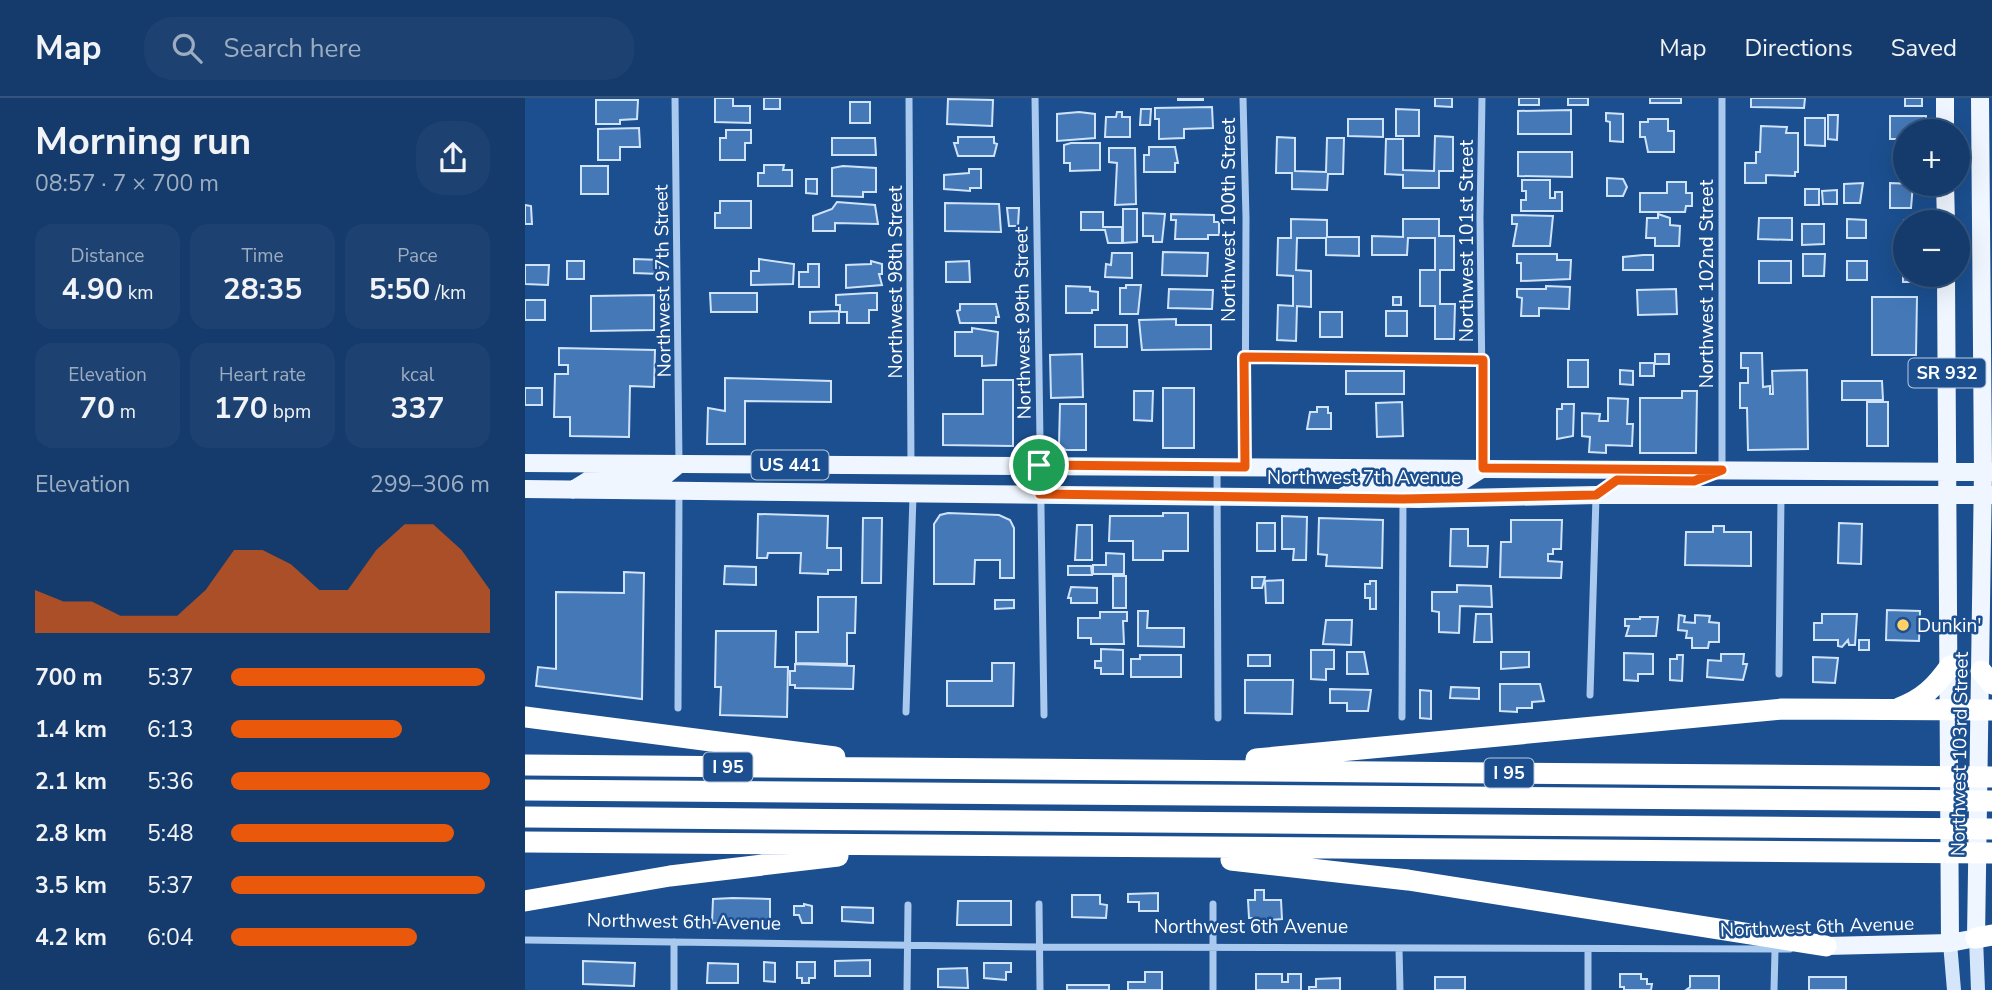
<!DOCTYPE html>
<html lang="en">
<head>
<meta charset="utf-8">
<style>
	:root { --surface:#143b6b; --page:#1d4271; --text:#f1f3f6; --muted:#9dadc1; --line:#33557e; --accent:#ea580c }
	body { margin:0; font-family:"Nunito Sans",sans-serif; background:var(--page); color:var(--text); height:100vh; display:flex; flex-direction:column; font-size:26px; white-space:nowrap }
	* { box-sizing:border-box; margin:0 }
	p { font-size:23px; color:var(--muted) }
	.icon { flex:none; width:38px; height:38px; fill:none; stroke:currentColor; stroke-width:2; stroke-linecap:round; stroke-linejoin:round }
	.map { position:relative; flex:1; overflow:hidden }
	.side { display:flex; flex-direction:column; background:var(--surface); width:525px }
	.side>* { flex:none }
	.fabs { position:absolute; left:1368px; top:21px; display:grid; gap:14px }
	.fabs a { display:grid; place-items:center; width:77px; height:77px; border-radius:50%; background:var(--surface); box-shadow:0 7px 28px #0002,0 0 0 2px var(--line); font-size:35px }
	.pin { position:absolute; display:grid; place-items:center; width:60px; height:60px; color:#fff; margin:-30px; border:4px solid #fff; border-radius:50%; box-shadow:0 2px 7px #0007 }
	.round { display:grid; place-items:center; flex:none; width:74px; height:74px; border-radius:28px; background:var(--page) }
	.summary { display:flex; align-items:center; justify-content:space-between; height:119px; padding:0 35px }
	h1 { font-size:38px; font-weight:700; line-height:52px }
	.stats { display:grid; grid-template-columns:repeat(3,1fr); gap:10px; height:119px; padding:7px 35px }
	.stats div { display:grid; align-content:center; border-radius:18px; background:var(--page); text-align:center }
	.stats b { font-size:30px; font-weight:700 }
	.stats small { font-size:19px; font-weight:400 }
	.stats p { font-size:19px }
	.chart { height:196px; padding:14px 35px }
	.chart p { display:flex; justify-content:space-between }
	.chart svg { width:100%; height:126px; margin-top:7px; fill:var(--accent); opacity:.7 }
	ul { padding:0 35px; list-style:none; font-size:23px }
	li { display:grid; grid-template-columns:112px 84px 1fr; align-items:center; height:52px }
	li i { height:18px; border-radius:9px; background:var(--accent) }
	header { display:flex; align-items:center; gap:42px; box-sizing:border-box; height:98px; padding:0 35px; background:var(--surface); border-bottom:2px solid var(--line) }
	header strong { font-size:33px }
	nav { display:flex; gap:38px; margin-inline-start:auto; font-size:24px }
	.search { width:490px; height:63px; background:var(--page); display:flex; align-items:center; gap:18px; box-sizing:border-box; padding:0 24px; border-radius:28px; color:var(--muted); font-size:26px }
	main { display:flex; flex:1; min-height:0 }
	.map>svg:first-child { display:block }
	.building { fill:#4478b7; stroke:#cfe3fa; stroke-width:2 }
	.lines { fill:none; stroke-linecap:round; stroke-linejoin:round }
	.street { stroke:#a9c9ee; stroke-width:7 }
	.secondary { stroke:#d6e6fa; stroke-width:14 }
	.primary { stroke:#f0f6ff; stroke-width:18 }
	.highway { stroke:#fff; stroke-width:21 }
	.route-casing { stroke:#fff; stroke-width:14 }
	.route { stroke:#ea580c; stroke-width:9 }
	.poi-dot { fill:#ffd166; stroke:#1b4f8f; stroke-width:2.5 }
	.labels { text-anchor:middle; stroke-width:5; stroke-linejoin:round; paint-order:stroke }
	.shield { fill:#1b4f8f; stroke:#bbcadd; stroke-width:2 }
	.shield-label { font-size:18px; font-weight:bold; fill:#fff }
	.street-label { font-size:19px; fill:#fff; stroke:#1b4f8f }
	.poi-label { font-size:19px; fill:#fff; stroke:#1b4f8f; text-anchor:start }
</style>
</head>
<body>
<header>
<strong>Map</strong>
<div class="search"><svg class="icon" aria-label="search" viewBox="0 0 24 24"><circle cx="10" cy="10" r="6"/><path d="M15 15l6 6"/></svg>Search here</div>
<nav><a>Map</a><a>Directions</a><a>Saved</a></nav>
</header>
<main>
<section class="side">
<div class="summary"><div><h1>Morning run</h1><p>08:57 · 7 × 700 m</p></div><a class="round"><svg class="icon" aria-label="share" viewBox="0 0 24 24"><path d="M12 15V3M7 8l5-5 5 5M5 13v7h14v-7"/></svg></a></div>
<div class="stats">
<div><p>Distance</p><b>4.90<small> km</small></b></div>
<div><p>Time</p><b>28:35</b></div>
<div><p>Pace</p><b>5:50<small> /km</small></b></div>
</div>
<div class="stats">
<div><p>Elevation</p><b>70<small> m</small></b></div>
<div><p>Heart rate</p><b>170<small> bpm</small></b></div>
<div><p>kcal</p><b>337</b></div>
</div>
<div class="chart"><p><span>Elevation</span>299–306 m</p>
<svg viewBox="0 0 160 44" preserveAspectRatio="none"><path d="M0 44V29L10 33L20 33L30 38L40 38L50 38L60 29L70 15L80 15L90 20L100 29L110 29L120 15L130 6L140 6L150 15L160 29V44z"/></svg>
</div>
<ul>
<li><b>700 m</b>5:37<i style="width:98%"></i></li>
<li><b>1.4 km</b>6:13<i style="width:66%"></i></li>
<li><b>2.1 km</b>5:36<i style="width:100%"></i></li>
<li><b>2.8 km</b>5:48<i style="width:86%"></i></li>
<li><b>3.5 km</b>5:37<i style="width:98%"></i></li>
<li><b>4.2 km</b>6:04<i style="width:72%"></i></li>
</ul>
</section>
<div class="map">
<svg width="1467" height="892" viewBox="0 0 1467 892">
	<rect width="100%" height="100%" fill="#1b4f8f"/>
	<path class="building" d="M190,0h18v8h17v17l-35,-1z
		M239,0h16v11h-16z
		M653,0h25v2h-25z
		M910,0h17v9l-17,-1z
		M994,0h20v7h-20z
		M1043,0h20v7h-20z
		M1125,0h31v5h-31z
		M1226,0h54l-1,10 -53,-1z
		M1380,0h17v8h-17z
		M423,1l45,1 -1,26 -45,-2z
		M71,2h42l-1,19 -17,1v4h-24z
		M325,4h20v21h-20z
		M687,9l1,21 -29,1v9l-25,1v-20h-4v-11z
		M616,11h10l-1,16h-10z
		M871,11l23,1v26h-23z
		M1046,12v24h-53v-23z
		M554,14l16,2v24l-38,3v-27z
		M592,14h5v5h8v20h-25l1,-20h10z
		M1081,15l17,1v28l-13,-1v-19l-4,-1z
		M1303,17h10l-1,25 -9,-1z
		M1365,18h36v15h-20v8h-16z
		M1280,20h20v28l-20,-1z
		M823,21h35v18l-35,-1z
		M1123,21h20v12h6v21h-26l-3,-15h-5v-15h8z
		M1236,28l26,1 -1,6h12v39h-3v4l-29,-1v8h-21v-20h11v-11h4z
		M114,30l1,19h-20v13h-22v-31z
		M201,32h25v13h-6v17h-25v-22h6z
		M910,38l18,1v34h-14v17h-36v-13l-18,-1 1,-35h17v31l31,1z
		M433,39h36v6l3,1 -3,12h-36l-4,-13h4z
		M752,39l18,1v33l31,1 1,-34h17l-1,36h-15l-1,16 -35,-1v-16h-16z
		M307,40h43l1,17h-44z
		M546,45h29v27l-30,1v-8h-6v-18z
		M624,49h26l3,16h-3v9h-31v-17h5z
		M584,50h26l1,56 -21,1 2,-42 -8,-1z
		M993,54h54v25l-54,-1z
		M239,67h20l-1,5h9v16h-34v-13h6z
		M56,68h27v28h-27z
		M318,68l33,2v24h-13v5l-31,-1v-28z
		M444,71h12v19h-11v3l-26,-2v-14l25,-2z
		M1082,80l16,1 4,8 -4,9h-16z
		M281,81h11v15l-11,-1z
		M997,82h28v18h5v-6h7v19h-41v-11h5v-9h-4z
		M1142,84h19v11h6v13h-6l-1,6h-45v-19h27z
		M1338,85l-3,20h-16v-19z
		M1365,85l23,1 -2,24h-21z
		M1280,91h14v16h-14z
		M1312,92v14h-14l-1,-13z
		M195,103h31v27h-36v-15h5z
		M312,104l38,3 3,19 -43,-1v8h-22v-15l19,-7z
		M420,105l54,1 2,28 -56,-1z
		M0,107l6,1 1,18h-7z
		M482,110h12l-1,18h-9z
		M598,111h14v33l-14,1z
		M556,114h22v15h19v16h-14l-3,-13h-24z
		M618,115l22,1 -3,28h-9v-6h-10z
		M646,116l43,1v7h5v13h-11v4h-33l1,-19h-5z
		M1133,116l12,4v7l10,1 -1,20h-24v-8h-9l1,-20h11z
		M987,117l41,1 -3,30h-37l4,-22h-5z
		M1234,120h33v22l-34,-1z
		M766,121l36,1v17h32v19l-33,-1v-17h-29l-1,32 15,1v36l-14,-1 -1,35 -19,-1 1,-35 15,1v-30l-16,-1 1,-37h13z
		M878,121h36v17h15v34h-14v34h15l-1,35h-19v-33h-15v-36h15v-32h-27l-1,17h-35v-19l31,1z
		M1322,121l19,1v18h-19z
		M1379,122h19l-17,2v53h17v7h-20v-11l-6,-8 8,-4 -4,-8z
		M1277,126h22v20l-22,1z
		M638,154l45,1 -1,23 -45,-1z
		M587,155h20v25l-27,-1 1,-13 5,1z
		M992,156h40v6h14l-1,19 -49,2v-18h-4z
		M1278,156h22l-1,22h-21z
		M1118,157h10v15h-30v-13z
		M109,161l26,1 -1,14 -25,-1z
		M234,161l35,5 -1,20 -42,1v-14h8z
		M42,163h17v18h-17z
		M346,163l11,3v10h-3l3,11 -36,3v-23l25,-1z
		M444,163l1,21h-24v-20z
		M1234,163h32v22h-32z
		M1322,163h20v19h-20z
		M283,166h11v23h-20v-15h9z
		M0,167h24l-1,20 -23,-1z
		M601,187h15l-3,29h-18v-26h6z
		M541,188l24,1v4l8,1v18h-6v3h-26z
		M1021,188l24,1 -1,22 -30,-1v8h-18l1,-18 -5,-1v-8h29z
		M644,191l44,1 -1,19 -44,-1z
		M1151,191l1,25 -39,1 -1,-25z
		M185,195h47v19h-46z
		M345,195h7v17h-8v13h-22v-11h-7v-7h-4v-10z
		M129,197v35l-63,1v-35z
		M868,199h8v8h-8z
		M1347,199h45l-1,58h-44z
		M0,202h20v20h-20z
		M435,206h36l3,13h-3v6h-36l-3,-12 3,-1z
		M314,213v12h-29v-11z
		M861,213h21v25h-21z
		M795,214h22v25h-22z
		M651,221v6h35v24l-69,1 -3,-30z
		M570,227h32v22h-32z
		M447,230l26,4 -2,33 -14,1v-10h-27v-24h17z
		M34,250l96,2 -1,37 -24,-1 -1,51 -59,-1v-19h-16l1,-43h13v-9h-9z
		M1216,255h21l1,34 7,-1v8h3l-1,-23 35,-1 1,79 -60,1 -1,-42h-7v-25h8v-15h-7z
		M557,256l1,43 -32,1 -1,-43z
		M1130,256h14v10h-14z
		M1043,262h20v27h-20z
		M1115,265h14v13h-14z
		M1095,272l13,1v14l-13,-1z
		M821,273h58v23h-58z
		M200,280l106,3v21l-86,-1v43h-38l1,-36 17,3z
		M458,282h30v66l-70,-1v-31h40z
		M1317,283h40l1,19h-41z
		M0,290h17v17h-17z
		M638,290h31v60h-31z
		M609,293h19l-1,30 -18,-1z
		M1157,293h15l-1,62h-56v-55h42z
		M1083,300l20,1 -1,25h6l-1,22 -26,-1v8l-17,-1 1,-15 -8,-1v-23l18,1 -1,7h9z
		M877,304l1,34 -26,1 -1,-34z
		M1342,304h21v44h-21z
		M535,306h26v46h-20l-7,-5z
		M1037,306h12l-1,32 -16,3v-30h5z
		M792,309h11v6h3v16h-24l3,-17h7z
		M423,415l51,2 11,5 4,8v50h-14v-18h-25l-1,24h-40v-60l6,-9z
		M638,415h25v38h-25v9h-30v-19h-24l1,-25h53z
		M233,416l70,2 -1,32h14v22h-13v4l-28,-1 1,-20h-33l-1,5h-10z
		M757,418l25,1 -1,43h-13l1,-11h-12z
		M338,420h19l-1,65h-19z
		M794,420l64,2 -1,48 -56,-2 1,-11 -9,-1z
		M986,422h51l-1,29h-8v5h-5v7l14,1 -1,16 -61,-1 1,-35h10z
		M732,425h18v28h-18z
		M1314,425l23,1 -1,40 -23,-1z
		M552,427h15v35h-17z
		M1188,428h11v6h27v34l-66,-1 1,-33h27z
		M926,431h17v17h20l-1,21 -37,-1z
		M581,455l18,1v20h-31v-9h13z
		M200,468l31,1v18l-32,-1z
		M543,468h23l1,9h-24z
		M99,474l20,1 -2,126 -106,-13 2,-19 18,2v-77l68,1z
		M588,478h13v32h-13z
		M727,479h13l-3,11h-10z
		M758,482v23h-17l-1,-22z
		M845,483h6v28h-6v-11h-5v-14h5z
		M932,487l34,1 1,21 -32,-1 -1,27 -20,-1v-20l-7,-1v-19h25z
		M546,489l26,1v15h-26v-5h-3z
		M293,499h38l-1,36h-8v31l-51,-1v-31h22z
		M470,502h19v8l-19,1z
		M1362,512l33,1 -1,30 -33,-1z
		M613,513h10l-1,17h37v19l-46,-1z
		M575,514h27v9h-4l1,23h-33v-6h-13v-20h22z
		M951,516h15l1,28h-18z
		M1297,516h35l-2,31h-6l-1,-5 -6,7 -4,-1v-6h-24v-17h8z
		M1154,517l6,1 -1,6 11,1v-8l15,1 -1,6 10,1v19h-10l-1,6h-16v-10h-6l1,-7 -9,-1z
		M1115,519h18l-2,19h-30l3,-10h-4v-7h15z
		M801,522h26l-1,25 -28,-1z
		M191,533h60l-1,36h13l-1,50 -67,-2 1,-28h-6z
		M1334,542h10v10h-10z
		M576,551l22,1v24h-22v-6h-6v-7h6z
		M786,552h23v19h-8v11l-15,-1z
		M822,554h17l4,22h-21z
		M976,554h28v15l-28,2z
		M1099,555l29,1v20h-15v7l-14,-1z
		M1196,556h23l-1,10h4l-4,16 -36,-3 1,-17 13,1z
		M615,557h41v22h-50v-18h9z
		M723,557h22v11h-22z
		M1152,557h6l-1,26 -12,-1v-21h7z
		M1288,559l25,1 -3,25 -22,-1z
		M467,565h22l-1,43h-66v-25h45z
		M270,566l59,2 -1,23 -58,-1v-3h-5v-14h5z
		M720,582h48l-1,34 -47,-1z
		M975,586h40l4,17 -12,1v6h-15v4l-17,-1z
		M926,589l28,1v11l-29,-1z
		M805,591l41,1 -3,21h-21v-8h-17z
		M895,592l11,1v28l-11,-1z
		M730,792h9v10h17l1,19 -26,2v-3h-7l-1,-18h7z
		M633,795v18h-19v-9h-11v-8z
		M547,797h28v9l7,1 -1,13 -34,-1z
		M208,800l37,1v25l-39,-3v2h-19l1,-24z
		M433,803h53v24h-54z
		M279,806l8,2v17h-10l-3,-8h-5v-9h10z
		M317,809l31,1v15l-31,-2z
		M345,862v16h-35v-15z
		M58,863l52,2 -1,23 -51,-2z
		M239,864l11,1v19l-11,-1z
		M272,864h18v16h-6v5h-7v-5h-5z
		M183,865l30,1v19h-31z
		M459,865h27v9h-5v8l-22,-2z
		M442,870l1,20 -30,-1v-18z
		M620,874h17v18h-34v-8h17z
		M731,876h26v8h6v-8h13v16h-45z
		M1095,876h21v5h6v5h5l-1,6h-27v-3h-4z
		M1165,878h29v14h-33l4,-3z
		M910,879h30v13h-30z
		M1284,879h37v13h-37z
		M815,880v12h-31v-3h7v-8z
		M542,887h42v5h-42z"/>
	<g class="lines">
		<path class="street" d="M150,0l4,365
			M384,0l2,367
			M510,0l9,617
			M718,0l3,120 -1,249
			M957,0l-2,120 3,250
			M1197,0v370
			M719,259l239,3
			M692,369l1,251
			M1254,576l2,-177
			M1065,597l6,-198
			M153,610l1,-216
			M381,614l7,-216
			M877,619l1,-216
			M514,806l1,86
			M0,842l515,7 750,2
			M874,850l1,42
			M1063,852v40
			M149,892v-48
			M382,892l1,-85
			M688,892v-86
			M1249,892l1,-39"/>
		<path class="secondary" d="M1451,840l2,52
			M1425,845l4,47"/>
		<path class="primary" d="M1420,0v33
			M1420,86l1,38
			M1421,177l4,668
			M0,365l1467,9
			M0,391l894,10 177,-4h396
			M48,392l21,-13 68,1 17,-14
			M819,398l25,-13h90l24,-15
			M1301,848l124,-3 26,-5 7,-467 -3,-373"/>
		<path class="highway" d="M1456,573l11,13
			M1374,610c24,-9 36,-21 51,-42
			M0,619l310,40
			M731,661l526,-50 210,1
			M0,667l1467,12
			M0,692l1467,11
			M0,719l1467,12
			M0,744l1467,11
			M706,762l177,20 418,66
			M0,803l145,-25 168,-20
			M1451,840l16,-3"/>
	</g>
	<g class="lines">
		<g class="route-casing">
			<path id="route" d="M719,259l239,3v108l239,2 -28,11 -77,-1 -21,15 -193,4 -363,-5 -1,-29 206,2z"/>
		</g>
		<use href="#route" class="route"/>
	</g>
	<circle class="poi-dot" cx="1378" cy="527" r="7"/>
	<g class="labels">
		<g class="shield">
			<rect x="1383.5" y="260.5" width="77" height="29" rx="5"/>
			<rect x="226.5" y="352.5" width="77" height="29" rx="5"/>
			<rect x="178.5" y="654.5" width="49" height="29" rx="5"/>
			<rect x="959.5" y="660.5" width="49" height="29" rx="5"/>
		</g>
		<g class="shield-label">
			<text x="1422" y="281">SR 932</text>
			<text x="265" y="373">US 441</text>
			<text x="203" y="675">I 95</text>
			<text x="984" y="681">I 95</text>
		</g>
		<g class="street-label">
			<text transform="translate(703 122) rotate(-90)" y="7">Northwest 100th Street</text>
			<text transform="translate(941 143) rotate(-90)" y="7">Northwest 101st Street</text>
			<text transform="translate(137 183) rotate(-91)" y="7">Northwest 97th Street</text>
			<text transform="translate(370 184) rotate(-90)" y="7">Northwest 98th Street</text>
			<text transform="translate(1181 186) rotate(-90)" y="7">Northwest 102nd Street</text>
			<text transform="translate(497 225) rotate(-91)" y="7">Northwest 99th Street</text>
			<text x="839" y="386">Northwest 7th Avenue</text>
			<text transform="translate(1434 656) rotate(-89)" y="7">Northwest 103rd Street</text>
			<text transform="translate(159 823) rotate(1)" y="7">Northwest 6th Avenue</text>
			<text x="726" y="835">Northwest 6th Avenue</text>
			<text transform="translate(1292 828) rotate(-2)" y="7">Northwest 6th Avenue</text>
		</g>
		<g class="poi-label">
			<text x="1392" y="534">Dunkin'</text>
		</g>
	</g>
</svg>
<div class="fabs">
<a>+</a>
<a>−</a>
</div>
<div class="pin" style="left:514px;top:367px;background:#1e9e55"><svg class="icon" aria-label="arrive" viewBox="0 0 24 24"><path d="M6 21V4h12l-3 4 3 4H6"/></svg></div>
</div>
</main>
</body>
</html>
